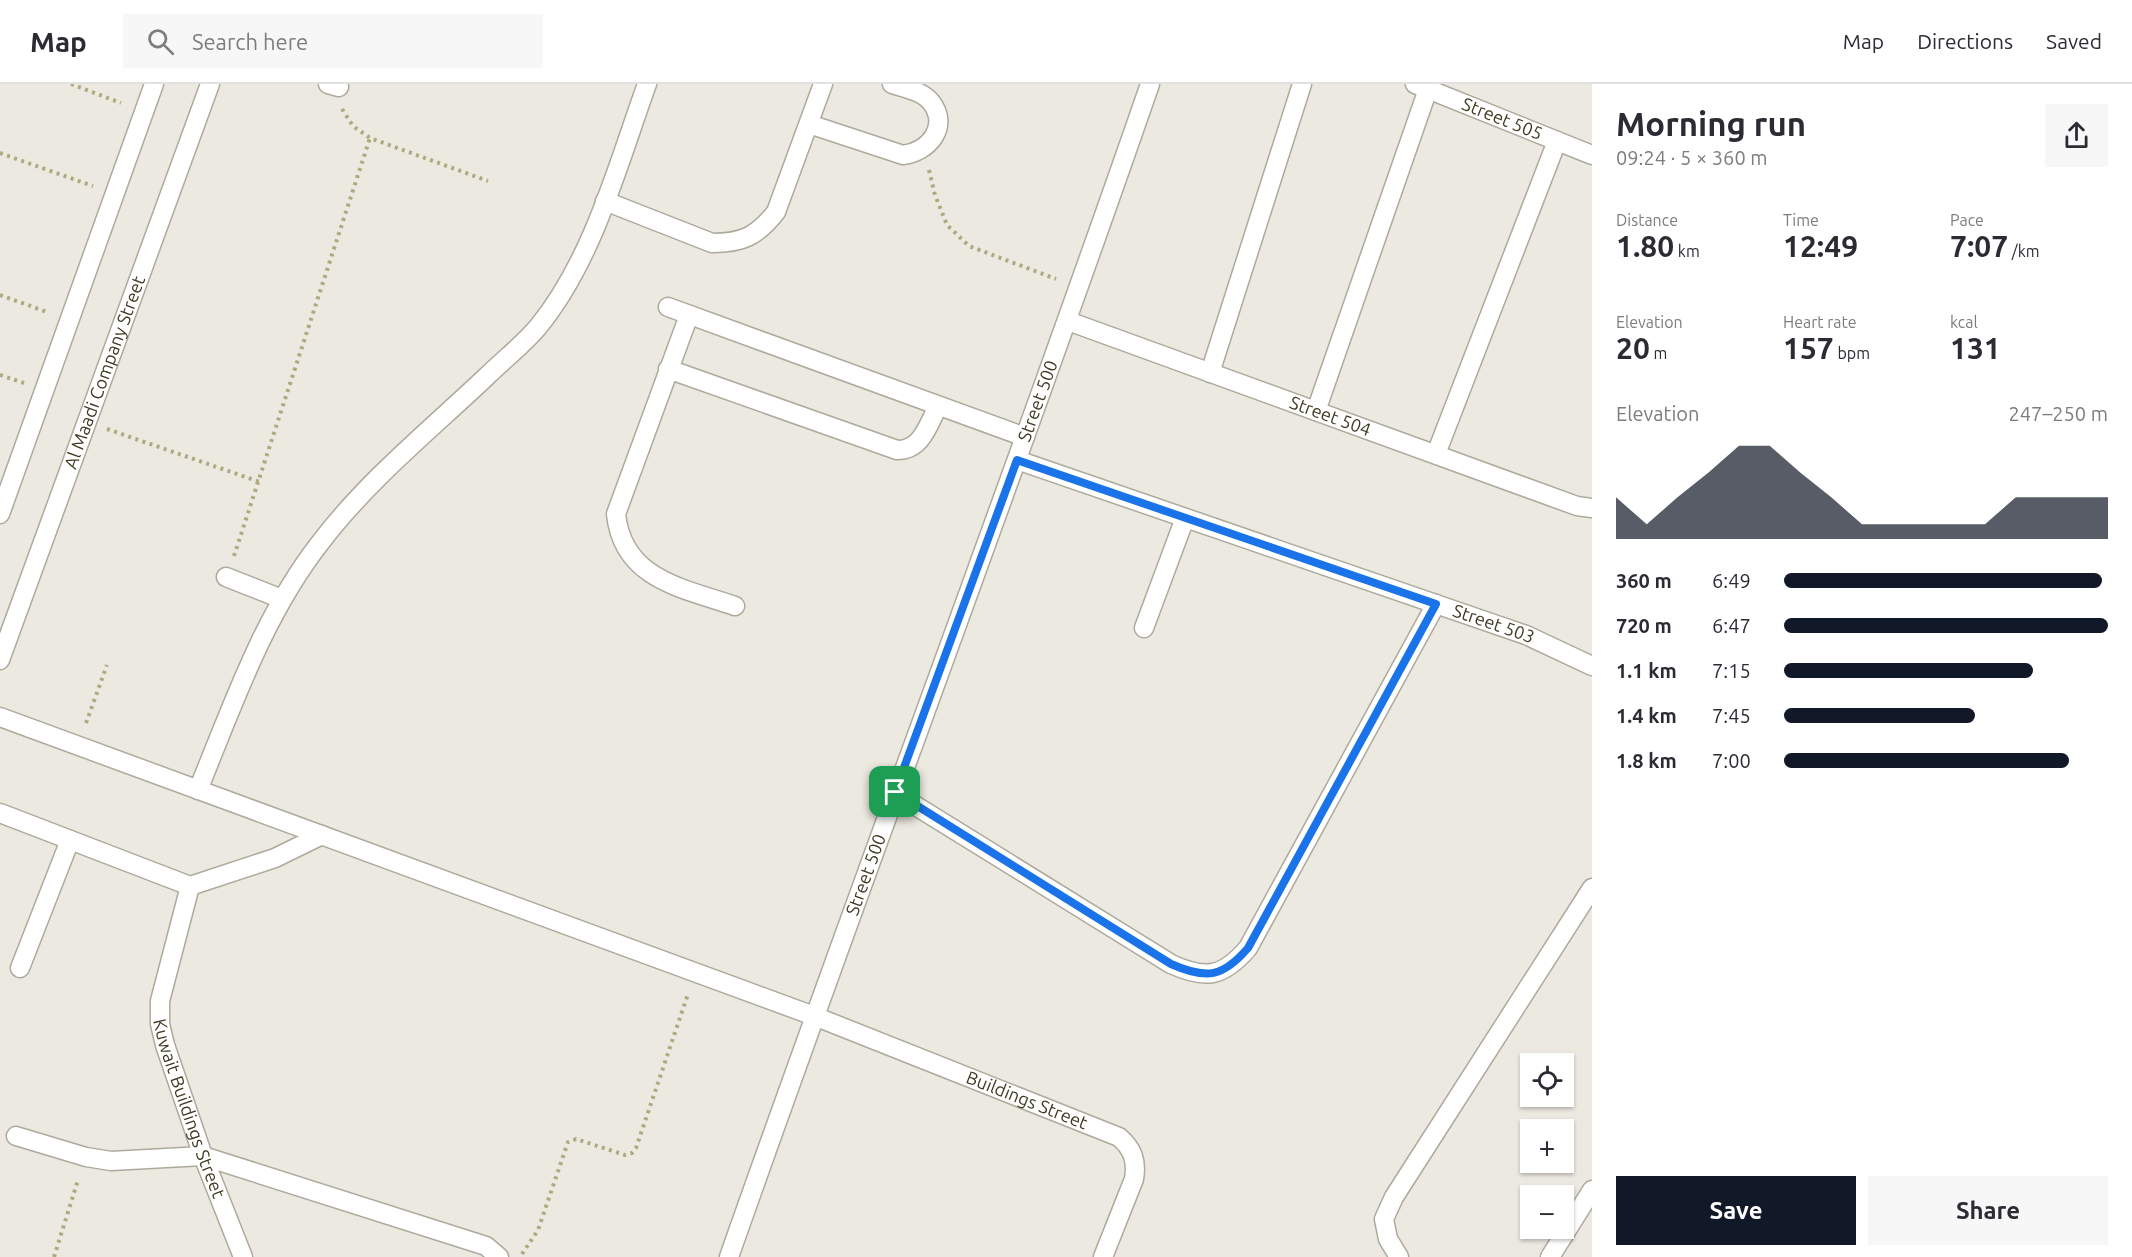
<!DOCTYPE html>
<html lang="en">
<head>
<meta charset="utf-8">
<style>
	:root { --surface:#fff; --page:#f7f7f7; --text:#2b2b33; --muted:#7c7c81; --line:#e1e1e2; --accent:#111827 }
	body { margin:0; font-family:Ubuntu,sans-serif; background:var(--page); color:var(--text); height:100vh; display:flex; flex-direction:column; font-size:22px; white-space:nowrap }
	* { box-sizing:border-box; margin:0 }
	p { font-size:20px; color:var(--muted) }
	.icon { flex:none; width:33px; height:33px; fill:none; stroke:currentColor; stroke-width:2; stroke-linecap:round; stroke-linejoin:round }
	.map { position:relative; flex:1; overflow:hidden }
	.panel { display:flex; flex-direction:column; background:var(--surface); width:540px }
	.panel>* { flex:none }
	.buttons { position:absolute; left:1520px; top:969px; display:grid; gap:12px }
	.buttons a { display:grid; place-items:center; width:54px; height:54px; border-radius:0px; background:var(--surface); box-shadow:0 2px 4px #0004; font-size:30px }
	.pin { position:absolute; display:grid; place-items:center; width:51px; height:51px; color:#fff; margin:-26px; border-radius:12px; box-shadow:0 3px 9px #0006 }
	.round { display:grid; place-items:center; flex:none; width:63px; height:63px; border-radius:0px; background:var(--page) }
	.overview { display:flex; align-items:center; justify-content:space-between; height:102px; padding:0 24px }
	h1 { font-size:33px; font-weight:600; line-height:45px }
	.stats { display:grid; grid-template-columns:repeat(3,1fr); gap:9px; height:102px; padding:6px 24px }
	.stats div { display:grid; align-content:center }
	.stats b { font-size:30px; font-weight:600 }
	.stats small { font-size:16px; font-weight:400 }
	.stats p { font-size:16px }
	.chart { height:168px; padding:12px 24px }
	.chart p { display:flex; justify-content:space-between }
	.chart svg { width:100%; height:108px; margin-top:6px; fill:var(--accent); opacity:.7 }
	.action { display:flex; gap:12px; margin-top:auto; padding:12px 24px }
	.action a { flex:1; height:69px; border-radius:0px; background:var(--accent); color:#fff; font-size:24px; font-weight:600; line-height:69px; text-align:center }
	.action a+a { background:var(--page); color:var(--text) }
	ul { padding:0 24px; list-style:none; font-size:20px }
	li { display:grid; grid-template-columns:96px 72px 1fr; align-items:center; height:45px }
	li i { height:15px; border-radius:8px; background:var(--accent) }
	header { display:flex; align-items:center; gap:36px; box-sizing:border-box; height:84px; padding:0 30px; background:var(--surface); border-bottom:2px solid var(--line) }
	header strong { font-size:28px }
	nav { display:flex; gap:33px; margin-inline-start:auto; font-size:21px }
	.search { width:420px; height:54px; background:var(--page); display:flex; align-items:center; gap:15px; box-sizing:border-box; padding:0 21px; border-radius:0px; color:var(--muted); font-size:22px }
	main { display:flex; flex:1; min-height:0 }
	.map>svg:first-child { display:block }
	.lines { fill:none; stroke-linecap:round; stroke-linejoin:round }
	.service-casing { stroke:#adaa9c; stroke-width:21 }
	.minor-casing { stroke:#adaa9c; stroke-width:21 }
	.tertiary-casing { stroke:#adaa9c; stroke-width:21 }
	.path { stroke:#b0a980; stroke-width:4; stroke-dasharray:3 4.5; stroke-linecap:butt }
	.service { stroke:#fff; stroke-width:18 }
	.minor { stroke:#fff; stroke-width:18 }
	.tertiary { stroke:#fff; stroke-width:18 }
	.route-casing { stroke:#fff; stroke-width:12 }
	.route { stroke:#1a73e8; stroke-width:8 }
	.labels { text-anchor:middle; stroke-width:4.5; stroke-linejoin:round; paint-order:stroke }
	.street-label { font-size:18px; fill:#3d3a21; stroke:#f8f6f1 }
</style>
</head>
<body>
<header>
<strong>Map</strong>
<div class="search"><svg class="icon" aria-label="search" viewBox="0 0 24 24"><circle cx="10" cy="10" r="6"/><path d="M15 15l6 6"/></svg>Search here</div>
<nav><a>Map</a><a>Directions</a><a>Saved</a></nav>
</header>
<main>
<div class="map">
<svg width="1592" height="1173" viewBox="0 0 1592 1173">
	<rect width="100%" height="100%" fill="#ece9e1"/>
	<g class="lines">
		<g class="service-casing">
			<path id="service" d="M328,0l11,3
				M668,223l357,130
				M689,231l-73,199c7,66 67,74 119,92
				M668,285l229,81c25,0 31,-25 41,-44
				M226,493l56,22
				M20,884l50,-128
				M16,1052l70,21 25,4 92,-5"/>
		</g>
		<g class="minor-casing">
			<g id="minor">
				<path id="s1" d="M1415,0l177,71"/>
				<path d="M809,40l94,31c26,-3 47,-29 28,-53 -9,-11 -26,-14 -39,-18"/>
				<path d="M605,117l107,42c31,0 45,-7 64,-31l47,-128"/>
				<path id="s2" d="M1068,237l509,185 15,2"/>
				<path d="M1210,289l92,-289"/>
				<path d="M1316,327l112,-322"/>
				<path d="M1436,370l121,-313"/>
				<path id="s3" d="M1017,376l509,175 66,31"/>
				<path d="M1144,544l41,-110"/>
				<path id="s4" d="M0,633l814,299 305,121c14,12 18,24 15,42l-31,78"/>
				<path d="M198,706c35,-85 65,-174 122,-247 46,-61 110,-113 166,-166 17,-17 37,-32 52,-50 55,-67 80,-163 109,-243"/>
				<path d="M895,709l276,171c35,16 52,13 77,-16l188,-344"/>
				<path d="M0,729l190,73 85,-28 47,-23"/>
				<path id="s5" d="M190,802l-30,115v23l5,21 38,111 40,101"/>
				<path d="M203,1072l283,90 13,11"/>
				<path id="s6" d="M729,1173c138,-392 285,-780 421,-1173"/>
				<path d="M1399,1173l-11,-18 -4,-20 10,-22 198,-309"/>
				<path d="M1550,1173l42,-67"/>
			</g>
		</g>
		<g class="tertiary-casing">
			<g id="tertiary">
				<path d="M0,430l154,-430"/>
				<path id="s7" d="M0,576l210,-576"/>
			</g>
		</g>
		<path class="path" d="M71,0l50,19
			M342,25l11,17 17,12 118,43
			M0,69l93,33
			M929,86l6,25 12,30 22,21 87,33
			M0,211l47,17
			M0,291l24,8
			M107,345l153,53
			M234,472l136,-418
			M86,639l21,-58
			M522,1170l16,-24 30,-88 8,-3 49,16 7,-2 4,-5 52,-154
			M54,1173l24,-77"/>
		<use href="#service" class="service"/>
		<use href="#minor" class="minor"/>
		<use href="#tertiary" class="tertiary"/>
	</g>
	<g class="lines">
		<g class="route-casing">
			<path id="route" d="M1017,376l419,144 -188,344c-25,29 -41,32 -77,16l-276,-172z"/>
		</g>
		<use href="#route" class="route"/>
	</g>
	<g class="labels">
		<g class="street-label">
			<text dy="6" stroke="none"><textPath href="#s1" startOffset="94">Street 505</textPath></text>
			<text dy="6" stroke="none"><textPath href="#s7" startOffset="306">Al Maadi Company Street</textPath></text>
			<text dy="6" stroke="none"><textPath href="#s6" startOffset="910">Street 500</textPath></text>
			<text dy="6" stroke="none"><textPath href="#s2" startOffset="279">Street 504</textPath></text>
			<text dy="6" stroke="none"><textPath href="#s3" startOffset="504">Street 503</textPath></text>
			<text dy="6" stroke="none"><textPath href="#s6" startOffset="406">Street 500</textPath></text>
			<text dy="6" stroke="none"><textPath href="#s4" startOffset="1096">Buildings Street</textPath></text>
			<text dy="6" stroke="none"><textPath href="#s5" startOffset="231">Kuwait Buildings Street</textPath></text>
		</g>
	</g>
</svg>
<div class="buttons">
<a><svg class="icon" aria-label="locate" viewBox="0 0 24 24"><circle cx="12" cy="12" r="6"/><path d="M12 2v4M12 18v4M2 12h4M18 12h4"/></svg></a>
<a>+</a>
<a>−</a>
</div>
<div class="pin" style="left:895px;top:708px;background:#1e9e55"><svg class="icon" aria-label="arrive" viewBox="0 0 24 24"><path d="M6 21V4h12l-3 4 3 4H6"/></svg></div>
</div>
<section class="panel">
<div class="overview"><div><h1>Morning run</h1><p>09:24 · 5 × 360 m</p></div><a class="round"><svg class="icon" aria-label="share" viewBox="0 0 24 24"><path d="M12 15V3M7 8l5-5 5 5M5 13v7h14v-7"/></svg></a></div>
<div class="stats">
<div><p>Distance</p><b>1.80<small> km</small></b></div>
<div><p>Time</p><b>12:49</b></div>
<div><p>Pace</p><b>7:07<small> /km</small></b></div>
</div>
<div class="stats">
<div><p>Elevation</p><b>20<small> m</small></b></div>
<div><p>Heart rate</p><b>157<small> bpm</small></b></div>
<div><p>kcal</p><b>131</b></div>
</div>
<div class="chart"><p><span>Elevation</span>247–250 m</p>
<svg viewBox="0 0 160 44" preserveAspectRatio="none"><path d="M0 44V27L10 38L20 27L30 17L40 6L50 6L60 17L70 27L80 38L90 38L100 38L110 38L120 38L130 27L140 27L150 27L160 27V44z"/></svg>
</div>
<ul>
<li><b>360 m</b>6:49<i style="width:98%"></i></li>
<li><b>720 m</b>6:47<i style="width:100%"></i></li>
<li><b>1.1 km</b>7:15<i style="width:77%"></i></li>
<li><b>1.4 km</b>7:45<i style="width:59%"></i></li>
<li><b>1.8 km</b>7:00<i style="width:88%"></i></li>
</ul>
<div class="action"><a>Save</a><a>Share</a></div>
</section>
</main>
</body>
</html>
